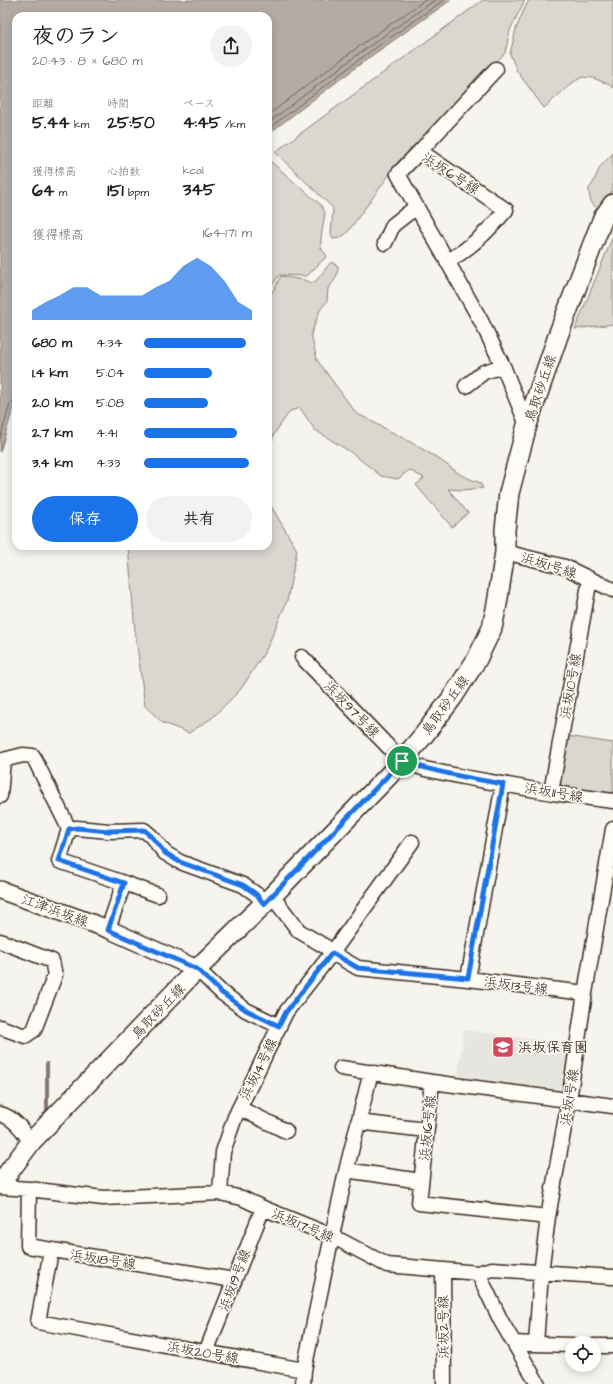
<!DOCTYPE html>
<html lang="ja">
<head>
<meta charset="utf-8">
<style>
	:root { --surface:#fff; --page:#f2f2f2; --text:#202124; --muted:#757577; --accent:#1a73e8 }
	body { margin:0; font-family:"Architects Daughter","Klee One",sans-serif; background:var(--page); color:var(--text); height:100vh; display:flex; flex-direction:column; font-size:15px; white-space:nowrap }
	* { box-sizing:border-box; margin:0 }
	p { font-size:13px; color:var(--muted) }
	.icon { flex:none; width:22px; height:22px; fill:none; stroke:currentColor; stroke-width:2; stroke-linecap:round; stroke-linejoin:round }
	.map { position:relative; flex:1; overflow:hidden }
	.drawer { position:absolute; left:12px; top:12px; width:260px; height:538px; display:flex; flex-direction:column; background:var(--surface); border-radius:12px; box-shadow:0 2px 10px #0003 }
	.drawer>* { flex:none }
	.fabs { position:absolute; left:565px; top:1336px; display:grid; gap:8px }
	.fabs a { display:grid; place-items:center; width:36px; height:36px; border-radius:50%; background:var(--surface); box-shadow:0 2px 10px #0003; font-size:20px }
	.pin { position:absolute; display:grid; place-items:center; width:34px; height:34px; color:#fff; margin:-17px; border:2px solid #fff; border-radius:50%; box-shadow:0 1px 4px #0007 }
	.round { display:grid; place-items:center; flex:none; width:42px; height:42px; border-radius:21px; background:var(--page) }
	.head { display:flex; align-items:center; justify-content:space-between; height:68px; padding:0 20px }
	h1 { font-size:22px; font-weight:800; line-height:30px }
	.figures { display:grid; grid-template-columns:repeat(3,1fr); gap:6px; height:68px; padding:4px 20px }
	.figures div { display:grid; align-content:center }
	.figures b { font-size:17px; font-weight:800 }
	.figures small { font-size:11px; font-weight:400 }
	.figures p { font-size:11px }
	.chart { height:112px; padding:8px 20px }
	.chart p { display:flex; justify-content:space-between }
	.chart svg { width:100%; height:72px; margin-top:4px; fill:var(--accent); opacity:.7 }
	.cta { display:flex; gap:8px; margin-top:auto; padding:8px 20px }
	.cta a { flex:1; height:46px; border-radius:24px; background:var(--accent); color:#fff; font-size:16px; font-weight:800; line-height:46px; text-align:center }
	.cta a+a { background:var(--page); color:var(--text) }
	ul { padding:0 20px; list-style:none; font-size:13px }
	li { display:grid; grid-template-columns:64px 48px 1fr; align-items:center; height:30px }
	li i { height:10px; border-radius:5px; background:var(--accent) }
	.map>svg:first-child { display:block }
	.built { fill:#e7e5df }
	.green { fill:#dad6d0; stroke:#8a8077 }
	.water { fill:#b4aca4; stroke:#84786e }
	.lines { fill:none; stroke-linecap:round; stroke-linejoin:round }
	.shore { stroke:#6b5e54; stroke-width:1 }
	.stream { stroke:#84786e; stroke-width:4 }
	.minor-casing { stroke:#3b2a1e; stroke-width:17 }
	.tertiary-casing { stroke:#3b2a1e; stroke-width:20 }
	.secondary-casing { stroke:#3b2a1e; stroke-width:22 }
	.minor { stroke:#fdfcf7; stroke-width:14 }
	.tertiary { stroke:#fdfcf7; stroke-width:17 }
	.secondary { stroke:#fdfcf7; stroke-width:19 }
	.route-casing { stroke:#fff; stroke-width:8 }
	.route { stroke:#1a73e8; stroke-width:5 }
	.labels { text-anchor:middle; stroke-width:3; stroke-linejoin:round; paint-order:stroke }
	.street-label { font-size:14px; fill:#3b2a1e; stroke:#fdfcf7 }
	.poi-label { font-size:14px; font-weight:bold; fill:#3b2a1e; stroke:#fdfcf7; text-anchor:start }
</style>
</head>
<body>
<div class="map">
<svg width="613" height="1384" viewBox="0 0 613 1384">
	<rect width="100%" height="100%" fill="#f5f4ee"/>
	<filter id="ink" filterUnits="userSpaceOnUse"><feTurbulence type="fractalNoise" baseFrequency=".025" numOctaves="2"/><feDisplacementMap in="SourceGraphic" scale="8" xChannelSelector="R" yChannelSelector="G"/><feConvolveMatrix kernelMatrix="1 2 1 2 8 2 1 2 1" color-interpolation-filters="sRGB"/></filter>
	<g filter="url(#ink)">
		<path class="built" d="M464,1030l111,15 -7,40 -12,7 -99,-12z"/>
		<path class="green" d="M483,0h42l-15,30 -5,23 -44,45 -69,73 -45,62 -7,5 -7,1 -2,-5 2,-26 -58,-56z
			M529,0h84v88l-3,-3 -17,-7 -11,-1 -10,6 -28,25 -27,-37 -7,-17 6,-25 7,-17z
			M613,153v36l-11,18 -4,2c-8,-6 -9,-11 -9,-21l3,-3 8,-18z
			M270,161l51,44 4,8 -4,25v10l6,8 -20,20 -28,-1 -11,16v-129z
			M613,236v88l-38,5z
			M331,262l7,4c0,10 -3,15 -10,22l-1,13 -7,9 -9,24 6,26 39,53 49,26 31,18 25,18 19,8 3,5 -21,2 -14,-1 20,24 -16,14 -36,-42 8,-7 -15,-8 -11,9 -17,-3 -29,-23 -37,-23 -15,-22 -10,3 -16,23 -6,21v-155l13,-24 23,4 7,3 5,-2z
			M268,501l29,49 -10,51 -21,49 -25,39 -29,29 -23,15 -26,-10 -18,-17 -10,-75 -7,-85h140z
			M567,736l46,7v49l-5,4 -44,-8 -5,-7z"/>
		<path class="water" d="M0,0h451l-84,59 -99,75v-118h-252v383l-16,53z"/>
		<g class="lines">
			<path class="shore" d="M268,115l90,-68 67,-47
				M268,123l93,-71 74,-52
				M268,129l96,-73 80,-56
				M0,439l10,-35 3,-3h3"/>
			<path class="stream" d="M47,1111v-47"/>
			<g class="minor-casing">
				<path id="minor" d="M420,151l76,-82
					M385,243l8,-18 23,-18
					M447,262c23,-14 43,-32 59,-52l-86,-59 -22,23 83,147 22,45 24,59
					M466,386l18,-14 19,-6
					M505,552l60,15 48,23
					M302,657l100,104 23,8 38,8 90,16 60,8
					M551,792l39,-213
					M0,796l3,-36 20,-5 10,1 36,73 -10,32 65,22 -16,46
					M69,829l8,-1 32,3 35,-1 7,6 14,17 15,9 63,23 13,9 8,9
					M124,883l34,12
					M272,896l27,35 27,16 6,6 26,15 110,11 117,14
					M0,941l52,20 3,14 -21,55 -9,6 -25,-9
					M197,969l25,24 24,17 33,16
					M468,979l35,-195
					M341,1068l91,14
					M371,1072l-24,95 5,4 69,10
					M239,1108l47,23
					M0,1114c15,4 23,17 31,28
					M358,1122l68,8
					M0,1187l29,2 74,9 117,-5 22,5 21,10 69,28 55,29 91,8 23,48 37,63
					M29,1189l-1,57 206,34
					M220,1193l3,-41 12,-35 51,-105 46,-59 80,-111
					M548,1217l-129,-14 13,-121 181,24
					M51,1251l-13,71 266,48 28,-134 15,-69
					M443,1270l1,114
					M478,1273l14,-4 121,8
					M514,1343l22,1 5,-71 7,-56 21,-117 16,-107 28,-164
					M536,1344l36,1
					M594,1346h19
					M206,1352l57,-144
					M303,1384l1,-14"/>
			</g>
			<g class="tertiary-casing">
				<path id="tertiary" d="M0,890l108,39 89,40"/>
			</g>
			<g class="secondary-casing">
				<path id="secondary" d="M0,1184l31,-42 166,-173 75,-73 121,-125 30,-35 29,-38 25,-39 15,-31 5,-24 8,-52v-22l4,-37 18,-68 32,-92 35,-92 9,-23 10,-14"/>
			</g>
			<use href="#minor" class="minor"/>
			<use href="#tertiary" class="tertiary"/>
			<use href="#secondary" class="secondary"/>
		</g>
	</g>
	<g class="lines" filter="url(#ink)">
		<g class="route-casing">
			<path id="route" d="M402,761c33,11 66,17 101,23l-35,194 -110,-10 -26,-15 -46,59 -7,14 -33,-16 -24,-17 -25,-24 -89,-39 16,-47 -65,-22 10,-32 8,-1 32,3 35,-1 7,6 14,17 15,9 63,23 13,9 8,10z"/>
		</g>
		<use href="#route" class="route"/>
	</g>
	<defs>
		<g id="school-square" transform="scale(1.15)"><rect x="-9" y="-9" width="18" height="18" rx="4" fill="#d1495b" stroke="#fdfcf7"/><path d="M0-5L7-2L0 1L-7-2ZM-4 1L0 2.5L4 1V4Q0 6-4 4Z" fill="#fff"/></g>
	</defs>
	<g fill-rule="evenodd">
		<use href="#school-square" x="503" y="1047"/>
	</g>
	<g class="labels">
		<g class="street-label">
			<text transform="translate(451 173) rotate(33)" y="5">浜坂6号線</text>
			<text transform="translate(540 388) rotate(-71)" y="5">鳥取砂丘線</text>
			<text transform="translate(549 565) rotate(17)" y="5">浜坂1号線</text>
			<text transform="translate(570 686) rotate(-80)" y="5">浜坂10号線</text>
			<text transform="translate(445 705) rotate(-54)" y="5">鳥取砂丘線</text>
			<text transform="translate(352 709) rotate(46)" y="5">浜坂97号線</text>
			<text transform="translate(554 792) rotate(9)" y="5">浜坂11号線</text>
			<text transform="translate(55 910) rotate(20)" y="5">江津浜坂線</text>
			<text transform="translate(516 985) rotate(7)" y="5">浜坂13号線</text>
			<text transform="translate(158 1011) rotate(-46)" y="5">鳥取砂丘線</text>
			<text transform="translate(258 1069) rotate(-64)" y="5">浜坂14号線</text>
			<text transform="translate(569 1097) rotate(-81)" y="5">浜坂1号線</text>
			<text transform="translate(427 1128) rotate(-84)" y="5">浜坂16号線</text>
			<text transform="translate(303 1225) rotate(23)" y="5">浜坂17号線</text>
			<text transform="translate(103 1259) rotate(9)" y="5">浜坂18号線</text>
			<text transform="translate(234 1280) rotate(-69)" y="5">浜坂19号線</text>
			<text transform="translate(443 1327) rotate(-91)" y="5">浜坂2号線</text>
			<text transform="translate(203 1352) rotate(10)" y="5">浜坂20号線</text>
		</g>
		<g class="poi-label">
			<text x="518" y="1052">浜坂保育園</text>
		</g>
	</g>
</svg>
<div class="fabs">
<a><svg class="icon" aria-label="locate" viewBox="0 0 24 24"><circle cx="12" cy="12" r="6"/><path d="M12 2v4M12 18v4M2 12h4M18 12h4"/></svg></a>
</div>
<div class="pin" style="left:402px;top:761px;background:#1e9e55"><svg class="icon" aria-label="arrive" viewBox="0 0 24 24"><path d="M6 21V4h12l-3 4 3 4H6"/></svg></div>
<section class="drawer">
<div class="head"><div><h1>夜のラン</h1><p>20:43 · 8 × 680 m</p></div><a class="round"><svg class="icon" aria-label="share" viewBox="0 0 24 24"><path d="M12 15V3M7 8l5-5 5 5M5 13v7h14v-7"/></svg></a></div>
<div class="figures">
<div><p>距離</p><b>5.44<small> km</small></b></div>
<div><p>時間</p><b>25:50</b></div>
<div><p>ペース</p><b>4:45<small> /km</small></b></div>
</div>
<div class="figures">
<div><p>獲得標高</p><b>64<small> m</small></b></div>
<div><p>心拍数</p><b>151<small> bpm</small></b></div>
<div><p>kcal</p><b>345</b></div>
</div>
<div class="chart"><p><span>獲得標高</span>164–171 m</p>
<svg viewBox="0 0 160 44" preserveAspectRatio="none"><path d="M0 44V38L10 33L20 29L30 24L40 24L50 29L60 29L70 29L80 29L90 24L100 20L110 11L120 6L130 11L140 20L150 33L160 38V44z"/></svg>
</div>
<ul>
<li><b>680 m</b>4:34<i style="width:94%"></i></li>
<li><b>1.4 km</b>5:04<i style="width:63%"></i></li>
<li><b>2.0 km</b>5:08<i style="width:59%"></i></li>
<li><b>2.7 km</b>4:41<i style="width:86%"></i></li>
<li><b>3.4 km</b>4:33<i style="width:97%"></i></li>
</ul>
<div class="cta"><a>保存</a><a>共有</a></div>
</section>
</div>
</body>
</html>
